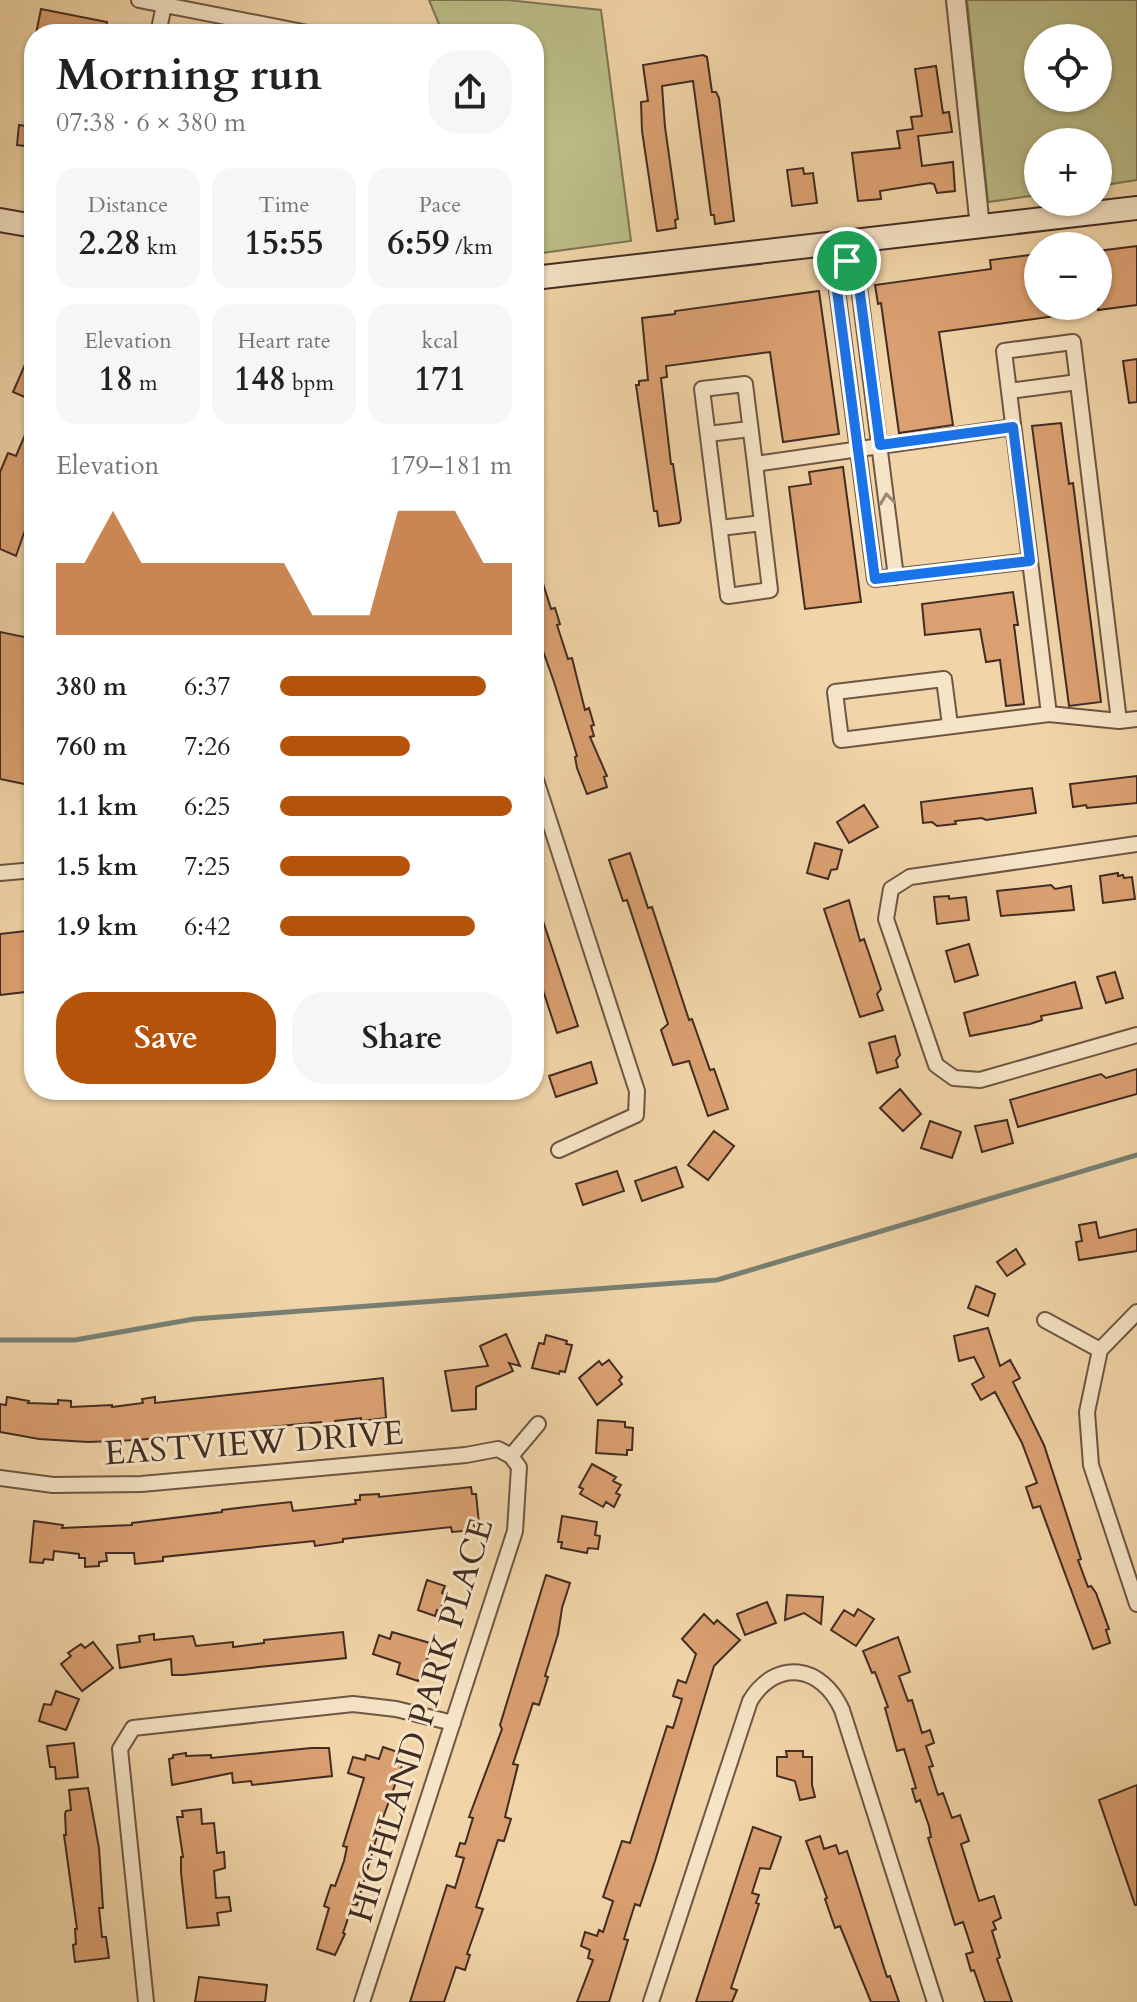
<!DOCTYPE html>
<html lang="en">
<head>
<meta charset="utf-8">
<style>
	:root { --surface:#fff; --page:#f6f6f6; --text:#202124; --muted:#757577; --accent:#b45309 }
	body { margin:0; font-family:Cardo,serif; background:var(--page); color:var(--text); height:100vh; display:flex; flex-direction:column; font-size:30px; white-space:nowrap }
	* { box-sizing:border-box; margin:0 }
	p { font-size:26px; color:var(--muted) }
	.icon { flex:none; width:44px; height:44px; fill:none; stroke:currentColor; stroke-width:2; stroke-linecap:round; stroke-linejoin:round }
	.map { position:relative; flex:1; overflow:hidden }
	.side { position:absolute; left:24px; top:24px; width:520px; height:1076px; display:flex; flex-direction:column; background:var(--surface); border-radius:32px; box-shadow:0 2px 6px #0004 }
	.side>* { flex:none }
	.buttons { position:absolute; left:1024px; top:24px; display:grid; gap:16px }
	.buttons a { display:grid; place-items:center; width:88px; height:88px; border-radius:50%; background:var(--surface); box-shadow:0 2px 6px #0004; font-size:40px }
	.pin { position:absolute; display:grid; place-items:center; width:68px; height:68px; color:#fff; margin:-34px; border:4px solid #fff; border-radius:50%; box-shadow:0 2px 8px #0007 }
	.round { display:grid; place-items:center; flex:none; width:84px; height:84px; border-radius:32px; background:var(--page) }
	.summary { display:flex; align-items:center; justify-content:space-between; height:136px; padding:0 32px }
	h1 { font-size:44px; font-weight:800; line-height:60px }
	.metrics { display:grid; grid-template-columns:repeat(3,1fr); gap:12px; height:136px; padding:8px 32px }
	.metrics div { display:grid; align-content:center; border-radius:20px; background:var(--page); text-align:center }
	.metrics b { font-size:34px; font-weight:800 }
	.metrics small { font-size:22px; font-weight:400 }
	.metrics p { font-size:22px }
	.chart { height:224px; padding:16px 32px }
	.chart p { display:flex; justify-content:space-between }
	.chart svg { width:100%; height:144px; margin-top:8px; fill:var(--accent); opacity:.7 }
	.action { display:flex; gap:16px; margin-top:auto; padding:16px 32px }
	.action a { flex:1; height:92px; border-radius:32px; background:var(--accent); color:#fff; font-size:32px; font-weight:800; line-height:92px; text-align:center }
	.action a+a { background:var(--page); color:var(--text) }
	ul { padding:0 32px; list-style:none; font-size:26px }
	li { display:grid; grid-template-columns:128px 96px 1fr; align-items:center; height:60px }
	li i { height:20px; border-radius:10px; background:var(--accent) }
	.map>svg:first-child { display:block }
	.green { fill:#bbbd87; stroke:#7e7455; stroke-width:2; fill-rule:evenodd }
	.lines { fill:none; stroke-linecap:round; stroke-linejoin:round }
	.stream { stroke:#778074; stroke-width:5 }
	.building { fill:#dba071; stroke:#412c23; stroke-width:2 }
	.minor-casing { stroke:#6d5644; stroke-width:18 }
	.tertiary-casing { stroke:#6d5644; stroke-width:22 }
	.secondary-casing { stroke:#412c23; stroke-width:26 }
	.minor { stroke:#f6e4c6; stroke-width:14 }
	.tertiary { stroke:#f6e4c6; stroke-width:18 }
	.secondary { stroke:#f6e4c6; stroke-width:22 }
	.oneway { stroke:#9c8874 }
	.route-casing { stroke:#fff; stroke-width:16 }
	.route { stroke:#1a73e8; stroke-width:10 }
	.labels { text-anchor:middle; stroke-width:6; stroke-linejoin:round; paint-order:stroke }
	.street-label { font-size:34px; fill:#412c23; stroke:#f6e4c6 }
</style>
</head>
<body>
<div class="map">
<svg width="1137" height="2002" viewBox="0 0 1137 2002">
	<rect width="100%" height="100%" fill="#f1d5a8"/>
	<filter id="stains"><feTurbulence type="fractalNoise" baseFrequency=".0025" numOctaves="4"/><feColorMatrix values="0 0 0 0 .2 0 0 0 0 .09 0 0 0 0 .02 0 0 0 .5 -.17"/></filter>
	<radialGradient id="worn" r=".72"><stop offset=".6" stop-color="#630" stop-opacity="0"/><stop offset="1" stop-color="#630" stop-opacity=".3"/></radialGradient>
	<path class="green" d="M429,0h78l94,10 30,231 -97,13v-220h-91z
		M967,0h170v180l-39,6v-44h-60v53l-50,7zM1038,38h60v60h-60z"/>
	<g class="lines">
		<path class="stream" d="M0,1340h75l119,-21 523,-39 420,-125"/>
	</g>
	<path class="building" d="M41,9l66,13 -2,12h-69z
		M703,55l4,2 5,35h4l3,6 15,123 -19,3 -1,-9h-3l-18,-134 -31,5 3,41 13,92 -3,1 1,8 -19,3 -15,-100 -1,-29 7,-1 -5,-36z
		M936,66l7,47 6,-1 3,20 -34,4 4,30 31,-4 2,29 -18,2 -3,-9 -4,-1 -50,8 1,8 -23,2 -6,-48 48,-5 -3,-17 16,-2 -2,-12 11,-1 -7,-47z
		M19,125l15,2v20l-17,-2z
		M803,168l1,6 9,-1 4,30 -25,3 -5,-36z
		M1137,246v59l-39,5v-59z
		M1038,254v52h32l1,8 -132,18 14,93 -54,8 -18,-130 -3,1 -3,-19 116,-16 -1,-9z
		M819,291l20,143 -56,8 -13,-90 -104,14 1,11 -6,1 10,86h2l8,56 -2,3 -20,3 -2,-15h-3l-18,-126h3v-4l9,-1 -6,-62 33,-4v-3z
		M34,344v57l-21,-9z
		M1137,359v43l-8,1 -6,-42z
		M34,414v110l-5,11 -5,-2 -8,23 -16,-7v-77l8,-19 8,3z
		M1061,423l8,61 4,-1 28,219 -32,4 -37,-280z
		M843,467l18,135 -56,7 -16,-122 22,-3 -2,-12z
		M537,564l14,45 4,-1 5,16 -3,1 11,34 4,-1 13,52 4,-2 5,17 -3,1 3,10 -4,1 17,39 -3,1 3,10 -20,7 -10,-26 -2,-11 2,-1 -23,-74 -17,-48 -3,1v-70z
		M1013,592l5,33h-4l10,79 -18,2 -6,-46 -14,2 -6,-33 -55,6 -3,-31z
		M0,632l34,7v147l-34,-7z
		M1137,776v27l-50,5 -1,-3 -13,2 -3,-23z
		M1032,788l4,25 -50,7 -4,-2 -27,3 1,3 -19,2 -5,-4 -9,1 -2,-21z
		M864,805l14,22 -29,16 -12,-21z
		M815,843l27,7 -5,19 -6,1 -3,9 -21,-6z
		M630,853l18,55 4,-1 37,113 3,-1 18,51 4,-1 14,40 -20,7 -19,-55 -16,4 -12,-35 7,-6 -41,-124 -4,1 -14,-41z
		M1118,873v3l5,-1 1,3 8,-1 3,22 -32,4 -3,-27z
		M1051,885l4,4 16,-3 3,24 -73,6 -4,-25z
		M949,896v3l17,-2 3,23 -32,4 -3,-27z
		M849,900l11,41 4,-2 13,38 4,12 -4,5 6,16 -23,7 -36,-108z
		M534,903h3l41,123 -21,7 -23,-70z
		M34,930v61l-34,4v-61z
		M969,944l9,31 -23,7 -9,-31z
		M1115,972l8,26 -17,5 -9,-26z
		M1075,982l7,26 -41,8 1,4 -12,4 -60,12 -6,-23z
		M895,1036l5,19 -4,5 2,7 -21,6 -8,-30z
		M591,1062l6,21 -41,14 -7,-21z
		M1137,1069v25l-119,33 -8,-27 91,-26 5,4z
		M900,1089l21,25 -18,17 -23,-23z
		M1007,1120l6,23 -31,9 -7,-26z
		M930,1121l31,11 -9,26 -31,-10z
		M714,1131l20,15 -26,34 -20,-15z
		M676,1167l7,20 -41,14 -7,-20z
		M617,1171l7,20 -41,14 -7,-21z
		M1096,1222l3,16 38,-9v22l-58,9 -3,-18 6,-1 -3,-16z
		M1016,1249l9,15 -18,12 -10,-14z
		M976,1286l19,8 -7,22 -20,-8z
		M988,1328l12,38 10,-6 10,18 -7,4 31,63 37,114 -3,1 10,27 3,-1 5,7 13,36 -3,1 4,13 -17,6 -53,-143 -7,2 -7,-21 11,-4 -15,-40 -27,-51 -14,8 -9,-16 12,-7 -10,-20 -15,4 -5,-25z
		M506,1334l14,32 -11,-3 4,8 -37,16v22l-24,2 -7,-40 43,-5 -8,-20z
		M546,1335l21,6 -1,3 6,1 -7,27 -5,-1 -1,3 -27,-6 7,-25 5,1z
		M609,1360l13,17 -3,3 3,4 -25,21 -18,-27 20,-17 3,4z
		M383,1378l3,40 -25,3v-3l-26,3v3l-13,1 -1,-3 -184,18 -49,2 -49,-3 -39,-7v-28l6,1 1,-8 22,4 -1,2 30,1v-4l13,1v6l41,-2v2l31,-4 -1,-4 13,-2v6z
		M598,1420l27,2v5l8,1 -1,22h-5v5l-31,-2z
		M592,1464l24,13 -3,4 8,4 -5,8 4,2 -6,12 -8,-5 -3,5 -23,-13 3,-5 -4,-2z
		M471,1487l1,7h4l3,29h-5l1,7 -23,2 -1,-5 -108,12v3l-28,4 -1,-5 -151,16v4l-28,3 -1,-11h-28l1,8 -8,1v4l-14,1v-9h-6v-4l-25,-3 -1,9 -9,-1 -1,4 -13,-1 4,-41 29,4 -1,3 70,-3v-2l90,-11v-2l24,-3 45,-5 2,9 63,-7 -1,-4h5v-5l19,-1v3z
		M562,1516l35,6 -2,13 5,1 -2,13 -10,-1 -1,5 -26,-5 1,-6h-4z
		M546,1575l24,8 -8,25 -4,26 -13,42 3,1 -9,28 -6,-2 -20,61 5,1 -13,52 6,2 -7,22 -6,-1 -22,67 7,2 -16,45 3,1 -5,15 -9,-3 -12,35h-34l37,-117 8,3 9,-30 -8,-2 4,-13 5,1 8,-26 -4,-1 33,-88 -2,-4z
		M427,1580l18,6 -3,7 4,2 -6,16 -3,-1 -2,6 -17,-6z
		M787,1595l36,2 -2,27 -17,-11 -19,7z
		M767,1602l9,21 -31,12 -8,-21z
		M858,1609l16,10 -18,27 -25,-16 13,-20 10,6z
		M704,1614l10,10 3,-4 23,20 -26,26 -59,195 -15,45 -5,-2 -11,35 4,1 -19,62h-32l16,-42 -5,-2 2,-8 -9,-4 4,-14 12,4 2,-6 4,2 10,-31 -10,-4 19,-56 8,2 37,-117 6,2 9,-29 -9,-3 5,-16 8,3 10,-29 -14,-15z
		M343,1632l3,26 -163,17h-11l-1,-16 -51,9 -3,-23 23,-3 -1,-6 15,-2v6l39,-4 3,10 37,-4v5l31,-4v-3z
		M392,1632l38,11 -3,9 3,1 -12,28 -21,-7 3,-11 -27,-9 6,-19 11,4z
		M898,1637l12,35 -11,4 9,25 4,-1 10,33 8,-3 4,13 -8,3 7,20 -4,1 9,28 5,-2 9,25 8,-3 9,26 -8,3 18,57 15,-5 7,22 -8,4 3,7 -4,2 8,26 -3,2 15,43h-27l-11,-32 -3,1 -5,-17 7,-2 -10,-30 -8,3 -27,-87 3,-1 -2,-11 -9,-26 -4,2 -4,-13 4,-1 -12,-39 -7,2 -12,-43 3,-1 -13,-35 -3,1 -9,-22z
		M93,1642l20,26 -31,23 -21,-27 10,-8 -3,-3 13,-9 4,4z
		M56,1691l23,8 -13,31 -27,-9 5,-17 7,1z
		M74,1743l4,34 -22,2 -1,-12h-5l-3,-21z
		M383,1747l18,6 -3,8 5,2 -23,63 -23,79 -4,-1 -10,29 2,1 -10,21 -18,-6 12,-41 -5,-2 7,-21 4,1 9,-25 3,-14 -4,-1 21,-68 -16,-5 5,-16 12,3 1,-5 13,4z
		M311,1748h18l3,28 -80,9 -1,-4 -18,2 -1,-10 -60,12 -3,-26 4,-1v-3l13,-2v3l25,-1v3z
		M786,1751h17v6h9v28l3,12 -15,3 -5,-19 -18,-5v-19h10z
		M1137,1785v120h-2l-36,-105z
		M88,1788l11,60 4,60h-4l3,29h4l3,21 -34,4 -2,-17 3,-1 -1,-15h2l-13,-94h2l-1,-21 1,-3 5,-1 -2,-20z
		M201,1809l1,15 12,-1 3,30 7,-1 1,16 -11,3 2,27 13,-1 2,14 -14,2 2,12 -32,3 -6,-56v-15h2l-6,-40h6l-1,-6z
		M753,1827l28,10 -11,32 -10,-1 -8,25 7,2 -3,8 3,1 -28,84 6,2 -5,12h-36z
		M820,1836l4,13 12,-4 3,9 8,-3 40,126 3,-1 9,26h-28l-31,-76 -5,2 -10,-29 2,-1 -21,-57z
		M199,1977l68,8 -2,17h-70z"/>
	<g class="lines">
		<g class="minor-casing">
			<path id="minor" d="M139,0l174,34
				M158,34l7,-34
				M845,252l2,9 10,10 39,306
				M847,261l-12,14 40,304 155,-18 -26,-210 69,-9 46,379 -70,-7 -208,26 -6,-48 109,-13 6,46
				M1009,391l69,-9
				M708,434l42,-5
				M755,464l15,126 -42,6 -26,-207 43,-5 10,80 258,-37
				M720,528l42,-5
				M1030,561l19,153
				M1119,721l18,-2
				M534,774l103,317 -1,24 -77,35
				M1137,844l-227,33 -19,12 -5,30 50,146 18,13 26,2 157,-45
				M0,873l34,-3
				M1045,1320l55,30
				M1100,1350l-13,62 4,53 46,139
				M1100,1350l37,-38
				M511,1456l27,-32
				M0,1478l53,7 88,-1 325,-29 32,-6 13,7 8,11 -4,64 -153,471
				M146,2002l-26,-253 13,-21 220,-24 43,5 57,14
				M651,2002l99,-301c26,-43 72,-36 92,9l93,292"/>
		</g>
		<g class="tertiary-casing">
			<path id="tertiary" d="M956,0l24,227"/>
		</g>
		<g class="secondary-casing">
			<path id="secondary" d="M0,220l34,6
				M534,278l603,-70"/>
		</g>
		<use href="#minor" class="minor"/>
		<use href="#tertiary" class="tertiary"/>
		<use href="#secondary" class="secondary"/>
	</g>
	<defs><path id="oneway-chevron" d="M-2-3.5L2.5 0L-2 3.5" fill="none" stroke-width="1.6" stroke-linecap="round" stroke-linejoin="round" transform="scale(2)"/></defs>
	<use class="oneway" href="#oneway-chevron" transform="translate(887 499) rotate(-97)"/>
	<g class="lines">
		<g class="route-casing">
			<path id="route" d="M847,261l10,10 23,174 133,-18 17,134 -155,18 -40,-304z"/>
		</g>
		<use href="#route" class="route"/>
	</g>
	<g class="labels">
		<g class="street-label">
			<text transform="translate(254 1442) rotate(-4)" y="12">EASTVIEW DRIVE</text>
			<text transform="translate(420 1720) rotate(-73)" y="12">HIGHLAND PARK PLACE</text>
		</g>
	</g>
	<rect width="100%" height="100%" filter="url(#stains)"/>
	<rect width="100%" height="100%" fill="url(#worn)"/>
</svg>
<div class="buttons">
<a><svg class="icon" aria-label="locate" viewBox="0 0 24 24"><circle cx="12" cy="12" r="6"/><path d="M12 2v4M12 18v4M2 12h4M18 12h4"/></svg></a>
<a>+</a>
<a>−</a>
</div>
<div class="pin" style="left:847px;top:261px;background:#1e9e55"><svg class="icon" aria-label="arrive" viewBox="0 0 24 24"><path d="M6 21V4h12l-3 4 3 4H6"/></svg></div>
<section class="side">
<div class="summary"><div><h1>Morning run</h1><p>07:38 · 6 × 380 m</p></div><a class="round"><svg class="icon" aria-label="share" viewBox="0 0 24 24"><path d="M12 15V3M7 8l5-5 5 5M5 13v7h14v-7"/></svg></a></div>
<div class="metrics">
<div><p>Distance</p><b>2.28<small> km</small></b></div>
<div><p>Time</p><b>15:55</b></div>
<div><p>Pace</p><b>6:59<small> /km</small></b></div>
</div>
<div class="metrics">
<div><p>Elevation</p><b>18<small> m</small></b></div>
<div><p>Heart rate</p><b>148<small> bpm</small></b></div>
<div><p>kcal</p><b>171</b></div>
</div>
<div class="chart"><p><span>Elevation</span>179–181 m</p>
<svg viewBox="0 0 160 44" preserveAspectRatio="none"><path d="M0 44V22L10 22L20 6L30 22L40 22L50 22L60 22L70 22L80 22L90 38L100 38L110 38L120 6L130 6L140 6L150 22L160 22V44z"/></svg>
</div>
<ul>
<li><b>380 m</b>6:37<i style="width:89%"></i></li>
<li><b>760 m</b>7:26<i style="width:56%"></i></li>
<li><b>1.1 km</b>6:25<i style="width:100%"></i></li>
<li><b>1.5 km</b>7:25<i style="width:56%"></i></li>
<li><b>1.9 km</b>6:42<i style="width:84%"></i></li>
</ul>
<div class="action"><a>Save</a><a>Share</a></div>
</section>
</div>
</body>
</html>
